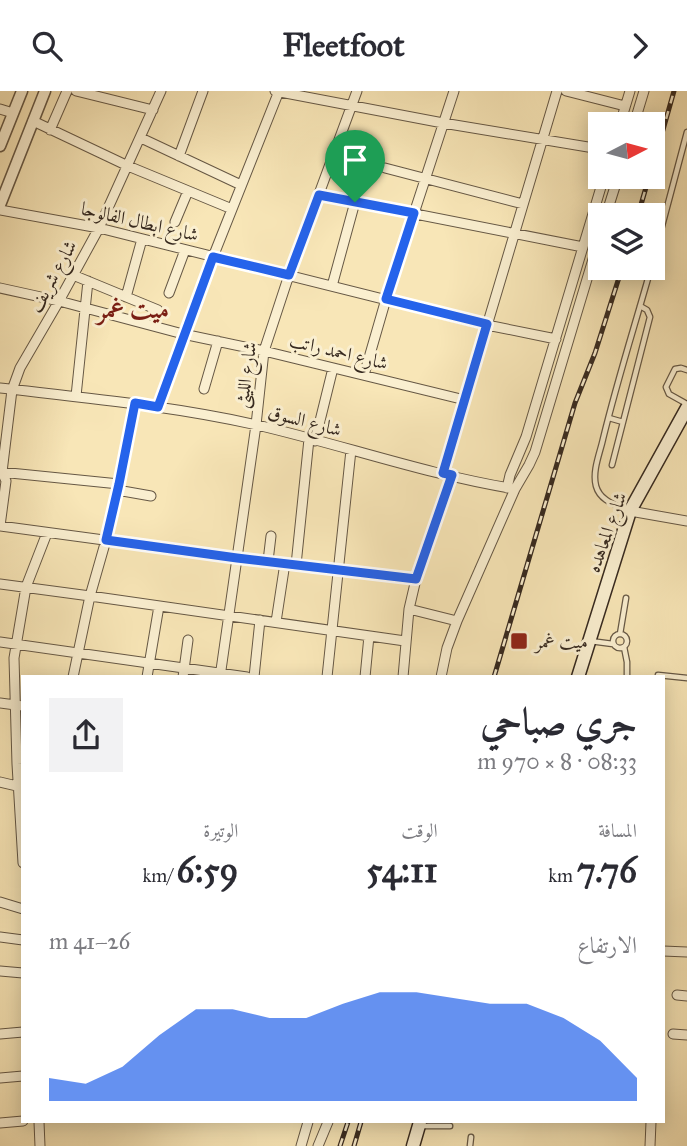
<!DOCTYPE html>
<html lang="ar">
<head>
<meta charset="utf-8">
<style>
	:root { --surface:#fff; --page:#f2f2f3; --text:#2b2b33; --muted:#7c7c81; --accent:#2563eb }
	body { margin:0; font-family:"IM FELL Great Primer",Amiri,serif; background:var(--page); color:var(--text); direction:rtl; height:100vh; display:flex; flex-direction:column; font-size:26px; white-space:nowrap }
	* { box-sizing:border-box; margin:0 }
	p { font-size:23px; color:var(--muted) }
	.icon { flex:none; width:38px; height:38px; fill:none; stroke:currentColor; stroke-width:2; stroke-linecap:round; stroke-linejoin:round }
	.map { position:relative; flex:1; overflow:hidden; direction:ltr }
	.side { position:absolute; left:21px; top:584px; width:644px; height:448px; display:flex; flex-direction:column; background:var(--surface); border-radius:0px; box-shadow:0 4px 18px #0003; direction:rtl }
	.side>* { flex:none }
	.needle { width:46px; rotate:84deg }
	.buttons { position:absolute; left:588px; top:21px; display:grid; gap:14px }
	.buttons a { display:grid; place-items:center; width:77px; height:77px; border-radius:0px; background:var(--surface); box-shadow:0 4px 18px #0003; font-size:35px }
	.pin { position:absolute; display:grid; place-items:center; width:60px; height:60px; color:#fff; margin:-72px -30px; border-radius:50% 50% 50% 0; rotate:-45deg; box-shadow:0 0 7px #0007 }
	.pin .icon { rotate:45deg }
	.round { display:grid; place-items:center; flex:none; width:74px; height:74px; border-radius:0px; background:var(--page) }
	.head { display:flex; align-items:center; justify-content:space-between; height:119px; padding:0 28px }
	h1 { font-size:38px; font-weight:800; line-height:52px }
	.metrics { display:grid; grid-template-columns:repeat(3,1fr); gap:10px; height:119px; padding:7px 28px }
	.metrics div { display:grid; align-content:center }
	.metrics b { font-size:35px; font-weight:800 }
	.metrics small { font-size:19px; font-weight:400 }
	.metrics p { font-size:19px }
	.chart { height:196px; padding:14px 28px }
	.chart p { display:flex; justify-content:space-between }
	.chart svg { width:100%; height:126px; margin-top:7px; fill:var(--accent); opacity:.7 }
	header { display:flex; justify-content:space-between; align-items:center; height:91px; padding:0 28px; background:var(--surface); font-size:32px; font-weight:800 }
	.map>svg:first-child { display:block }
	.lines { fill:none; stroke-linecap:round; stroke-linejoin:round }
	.service-casing { stroke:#665845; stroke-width:7 }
	.minor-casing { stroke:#665845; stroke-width:11 }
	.tertiary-casing { stroke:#665845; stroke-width:13 }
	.secondary-casing { stroke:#36291f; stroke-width:15 }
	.service { stroke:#faefd0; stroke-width:4.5 }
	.minor { stroke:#faefd0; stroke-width:9 }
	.tertiary { stroke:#faefd0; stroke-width:10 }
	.secondary { stroke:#faefd0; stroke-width:12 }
	.rail-casing { stroke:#36291f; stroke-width:5 }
	.rail { stroke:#faefd0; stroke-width:2.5; stroke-dasharray:8; stroke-linecap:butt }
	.route-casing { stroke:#fff; stroke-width:14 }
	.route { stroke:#2563eb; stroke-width:9 }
	.poi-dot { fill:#8f2418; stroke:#faefd0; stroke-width:2.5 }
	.labels { text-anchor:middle; stroke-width:6; stroke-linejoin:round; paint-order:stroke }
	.street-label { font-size:19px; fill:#36291f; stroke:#faefd0 }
	.poi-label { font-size:19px; fill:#36291f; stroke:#faefd0; text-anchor:start }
	.district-label { font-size:26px; font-weight:bold; fill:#7a1f14; stroke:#faefd0 }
</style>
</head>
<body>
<header><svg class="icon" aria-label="forward" viewBox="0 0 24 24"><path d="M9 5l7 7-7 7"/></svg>Fleetfoot<svg class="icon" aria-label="search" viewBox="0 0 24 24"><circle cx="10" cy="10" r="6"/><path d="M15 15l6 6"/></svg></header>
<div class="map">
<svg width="687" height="1055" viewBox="0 0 687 1055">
	<rect width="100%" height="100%" fill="#f8e6b7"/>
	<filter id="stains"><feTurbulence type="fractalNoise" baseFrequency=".00286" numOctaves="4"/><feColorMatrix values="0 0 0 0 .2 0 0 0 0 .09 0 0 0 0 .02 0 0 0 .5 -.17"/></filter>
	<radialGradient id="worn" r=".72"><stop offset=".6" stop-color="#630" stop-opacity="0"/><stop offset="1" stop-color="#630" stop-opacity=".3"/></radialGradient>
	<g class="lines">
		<g class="service-casing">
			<path id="service" d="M653,169l34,-128
				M687,279l-6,-2 -6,1 -9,18 3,7 18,10
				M609,327l14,4
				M612,374l38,-148 -3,-7 -7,-4
				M629,420c-13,-6 -29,-10 -33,-25 -4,-15 4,-33 7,-47 14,-58 32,-114 48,-171
				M613 550a7 7 0 1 1 14 0a7 7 0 1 1-14 0Z
				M620,543l6,-36
				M590,550l23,3
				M624,556l3,15v15
				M658,584l29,3
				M419,1035h31
				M470,1055l1,-9"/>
		</g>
		<g class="minor-casing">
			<path id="minor" d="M76,0l77,19
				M275,0l168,32 157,26
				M566,0l59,15
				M0,18l13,4
				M33,30l95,45 104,43
				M620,33l10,-33
				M634,33l10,-33
				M50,39l17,-39
				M141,47l100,47
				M179,65l24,-65
				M385,77l138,36
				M319,104l264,52
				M0,119l99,18 388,97 69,14
				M606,124l12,-38
				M175,131l13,-31
				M73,184l85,35
				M332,195l23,-84
				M0,197l59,13 124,33 81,17 201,49
				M169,202l16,-43
				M126,206l16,-58
				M364,284l22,-76 68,-208
				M0,297c86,10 172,18 257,37 86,20 171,50 258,64
				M204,298l14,-48
				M76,305l12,-115
				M157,316l56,-150 66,-166
				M315,350l18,-73
				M0,381l119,12
				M443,382l114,-382
				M507,397l3,-13 16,-38 78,-260
				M117,399l34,6
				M630,420l57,10
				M0,435l6,-45 -4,-9 10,-82 8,-22 39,-67 40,-73 62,-137
				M0,435l237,32 179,21
				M268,470l3,-25
				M296,474l13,-126
				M0,493l90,12 315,45
				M409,518l48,12
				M276,531l9,-59
				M0,551l247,35
				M73,586l17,-81 16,-56 13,-56 16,-81
				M147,586l12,-71
				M183,586l5,-37
				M220,586l36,-252 8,-74 25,-76 68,-184
				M254,586l6,-57
				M327,586l24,-227
				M365,586l4,-41
				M403,586l6,-68 7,-30 36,-104
				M441,586l6,-29 10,-27 58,-132 14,-24 6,-13 65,-216
				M0,612l23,3
				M0,691l21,5
				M23,772l-6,-99 -3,-106 12,-71 21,-54
				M0,811l23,7
				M0,846l23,3
				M663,860l24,1
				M0,880l23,2
				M677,904l10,1
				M0,943l23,-2
				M673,943l14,1
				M0,987l23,-2
				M39,1031l1,24
				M0,1032l23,-2
				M301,1055l7,-24
				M318,1055l10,-24
				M650,1055l1,-24"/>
		</g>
		<g class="tertiary-casing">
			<path id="tertiary" d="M0,55l22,-55
				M0,114l45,-114"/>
		</g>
		<g class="secondary-casing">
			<path id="secondary" d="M578,586l52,-166 57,-103
				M413,1055l7,-24"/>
		</g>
		<use href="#service" class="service"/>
		<use href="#minor" class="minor"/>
		<use href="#tertiary" class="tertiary"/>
		<use href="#secondary" class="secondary"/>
		<g class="rail-casing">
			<path id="rail" d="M653,74l21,-74
				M638,124l11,-38
				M494,586l81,-274 20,-50 27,-85
				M340,1055l8,-24
				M354,1055l7,-24"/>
		</g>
		<use href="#rail" class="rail"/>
	</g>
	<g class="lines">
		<g class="route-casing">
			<path id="route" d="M319,104l95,18 -28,86 101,25 -44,149 9,2 -36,104 -179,-21 -131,-18 13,-56 16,-81 23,4 55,-150 76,18z"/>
		</g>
		<use href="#route" class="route"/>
	</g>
	<rect class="poi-dot" x="510" y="541" width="18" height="18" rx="3.5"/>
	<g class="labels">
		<g class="street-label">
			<text transform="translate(140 130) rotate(13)" y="7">شارع ابطال الفالوجا</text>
			<text transform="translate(52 185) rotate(-61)" y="7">شارع شريف</text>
			<text transform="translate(339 260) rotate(14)" y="7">شارع احمد راتب</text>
			<text transform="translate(245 284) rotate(-82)" y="7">شارع الليثى</text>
			<text transform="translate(305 329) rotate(15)" y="7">شارع السوق</text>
			<text transform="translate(606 441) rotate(-70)" y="7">شارع المعاهده</text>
		</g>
		<g class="poi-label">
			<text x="535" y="557">ميت غمر</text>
		</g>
		<g class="district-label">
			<text x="133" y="227">ميت غمر</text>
		</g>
	</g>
	<rect width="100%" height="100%" filter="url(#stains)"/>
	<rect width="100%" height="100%" fill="url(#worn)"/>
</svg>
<div class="buttons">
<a><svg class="needle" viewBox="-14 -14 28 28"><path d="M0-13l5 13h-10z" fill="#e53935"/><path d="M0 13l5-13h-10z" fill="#7c7c81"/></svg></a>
<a><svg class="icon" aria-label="layers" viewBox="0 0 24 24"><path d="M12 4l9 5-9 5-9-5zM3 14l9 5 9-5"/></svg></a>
</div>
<div class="pin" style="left:355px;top:111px;background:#1e9e55"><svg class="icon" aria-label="arrive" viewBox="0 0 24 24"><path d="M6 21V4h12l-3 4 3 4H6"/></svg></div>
<section class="side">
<div class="head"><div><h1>جري صباحي</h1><p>08:33 · 8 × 970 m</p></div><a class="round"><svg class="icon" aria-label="share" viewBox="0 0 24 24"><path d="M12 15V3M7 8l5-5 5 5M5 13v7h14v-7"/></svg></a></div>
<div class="metrics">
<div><p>المسافة</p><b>7.76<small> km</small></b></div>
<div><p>الوقت</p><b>54:11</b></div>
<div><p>الوتيرة</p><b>6:59<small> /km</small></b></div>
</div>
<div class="chart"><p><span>الارتفاع</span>26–41 m</p>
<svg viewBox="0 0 160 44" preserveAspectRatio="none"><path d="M0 44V36L10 38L20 32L30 21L40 12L50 12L60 15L70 15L80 10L90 6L100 6L110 8L120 10L130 10L140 15L150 23L160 36V44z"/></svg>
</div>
</section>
</div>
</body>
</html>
